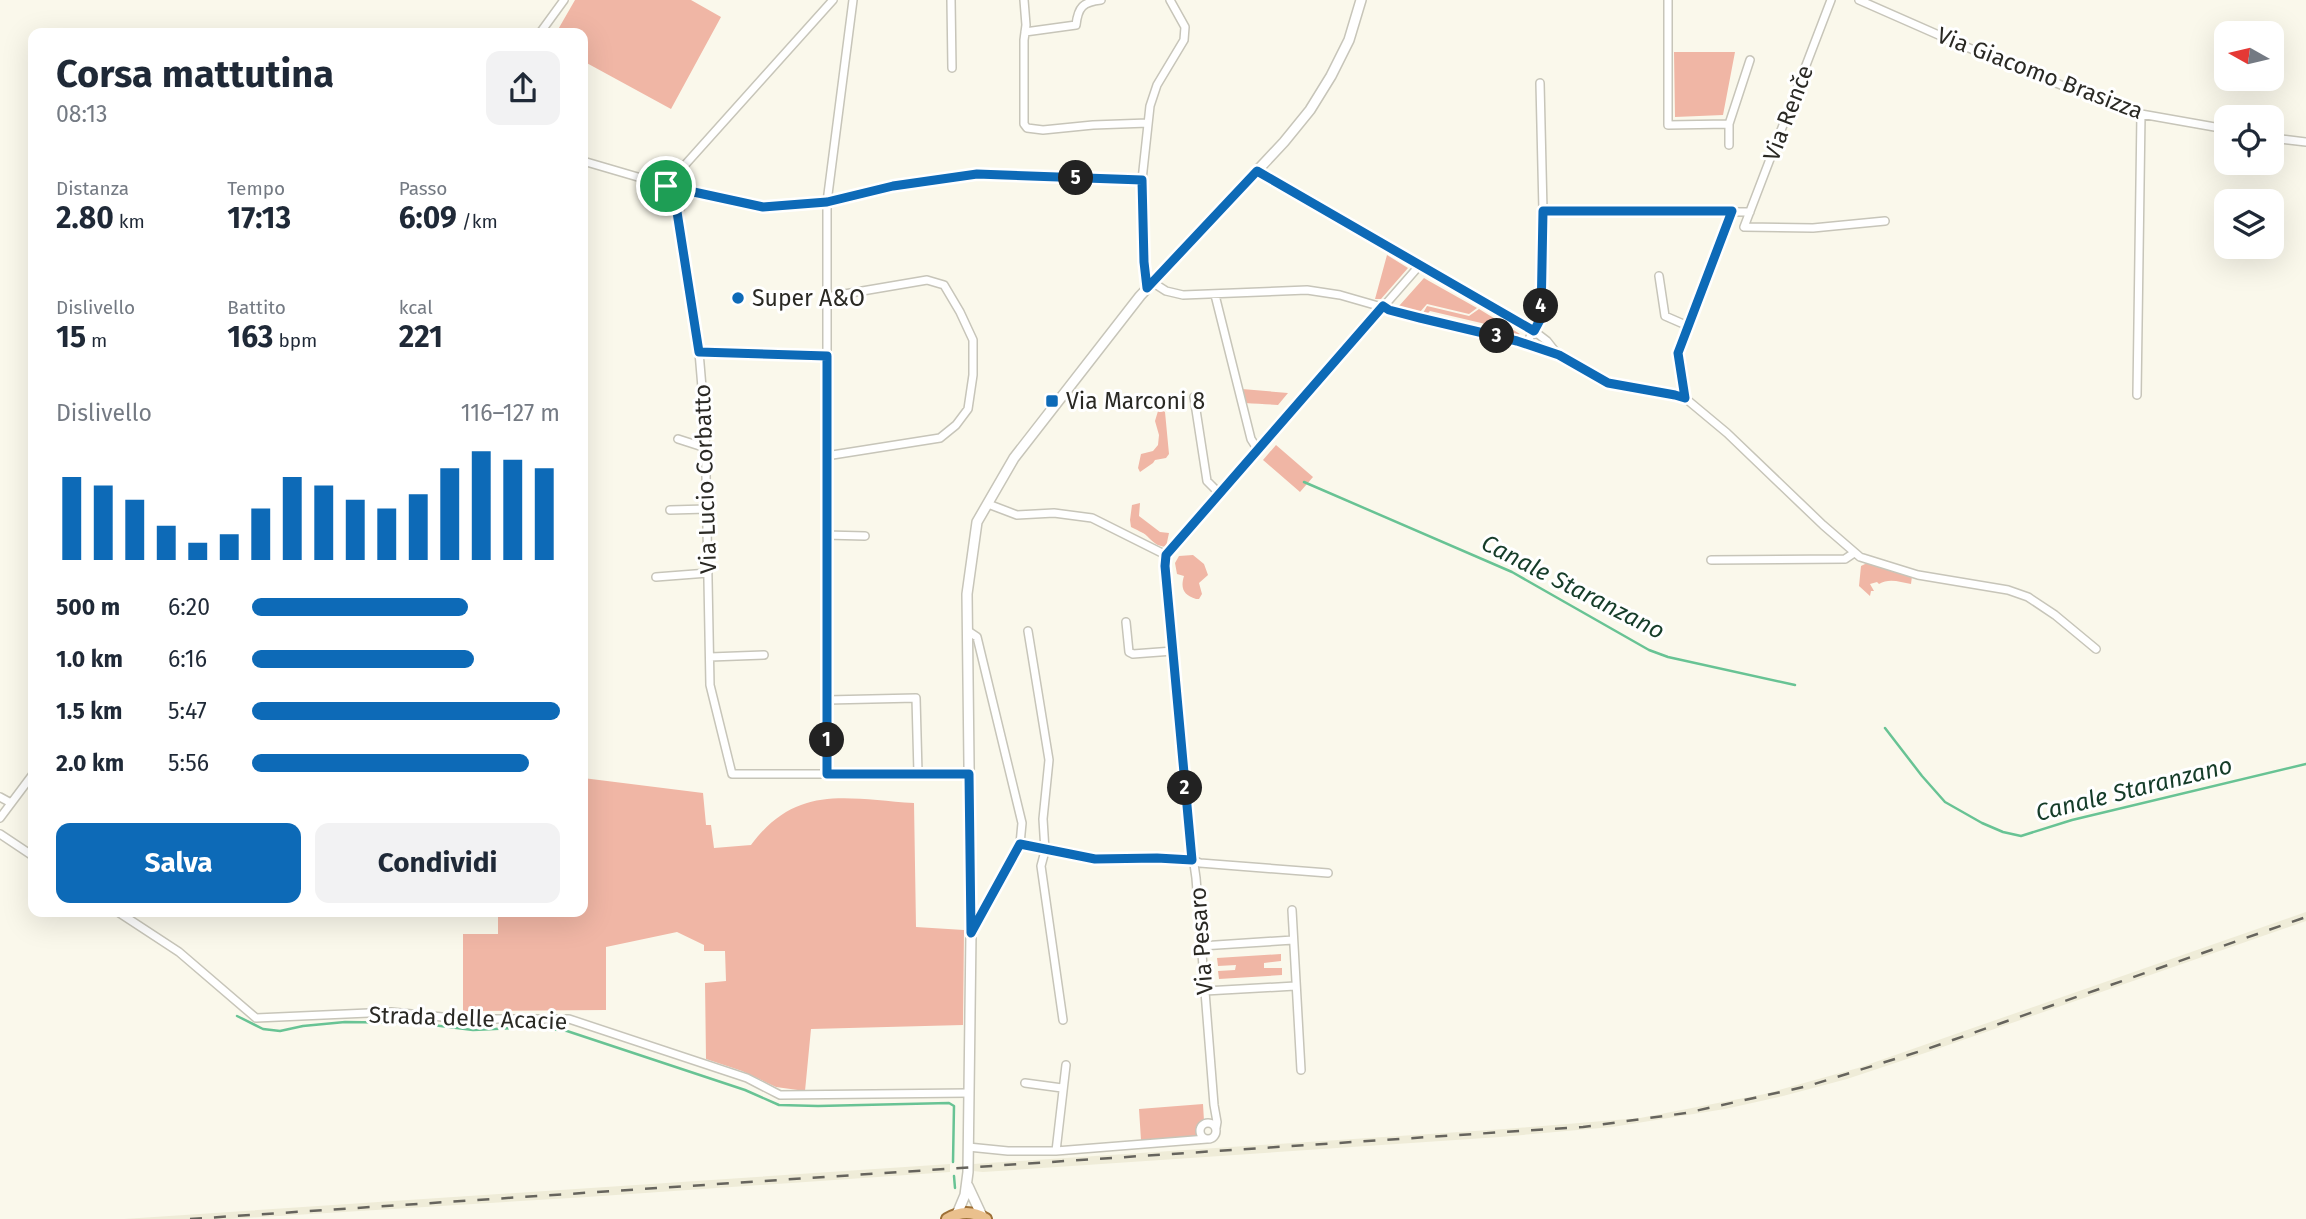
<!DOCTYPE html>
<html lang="it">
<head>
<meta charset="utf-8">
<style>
	:root { --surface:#fff; --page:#f2f2f3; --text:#1f2937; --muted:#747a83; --accent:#0d6ab7 }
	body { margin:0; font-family:"Fira Sans",sans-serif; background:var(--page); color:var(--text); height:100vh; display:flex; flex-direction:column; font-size:26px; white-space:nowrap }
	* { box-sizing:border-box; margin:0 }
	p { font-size:23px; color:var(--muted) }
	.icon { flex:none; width:38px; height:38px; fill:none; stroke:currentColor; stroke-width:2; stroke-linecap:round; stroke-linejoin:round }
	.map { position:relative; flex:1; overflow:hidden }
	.details { position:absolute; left:28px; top:28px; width:560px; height:889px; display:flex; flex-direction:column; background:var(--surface); border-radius:14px; box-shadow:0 7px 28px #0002 }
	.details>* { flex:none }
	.needle { width:46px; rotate:278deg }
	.buttons { position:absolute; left:2214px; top:21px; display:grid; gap:14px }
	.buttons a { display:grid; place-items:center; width:70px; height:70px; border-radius:14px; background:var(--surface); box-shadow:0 7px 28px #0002; font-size:35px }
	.pin { position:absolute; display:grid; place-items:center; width:60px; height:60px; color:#fff; margin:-30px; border:4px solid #fff; border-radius:50%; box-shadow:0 2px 7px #0007 }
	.km { position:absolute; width:35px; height:35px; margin:-18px; border-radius:50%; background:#222; color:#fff; font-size:19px; line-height:35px; text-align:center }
	.round { display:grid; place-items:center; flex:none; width:74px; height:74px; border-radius:14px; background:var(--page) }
	.head { display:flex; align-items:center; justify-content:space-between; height:119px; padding:0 28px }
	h1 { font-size:38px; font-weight:700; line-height:52px }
	.metrics { display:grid; grid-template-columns:repeat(3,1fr); gap:10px; height:119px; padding:7px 28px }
	.metrics div { display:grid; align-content:center }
	.metrics b { font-size:30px; font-weight:700 }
	.metrics small { font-size:19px; font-weight:400 }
	.metrics p { font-size:19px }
	.chart { height:196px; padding:14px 28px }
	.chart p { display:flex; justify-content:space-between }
	.chart svg { width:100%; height:126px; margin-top:7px; stroke:var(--accent); stroke-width:6 }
	.button { display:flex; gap:14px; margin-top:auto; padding:14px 28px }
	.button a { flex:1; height:80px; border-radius:14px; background:var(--accent); color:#fff; font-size:28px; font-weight:700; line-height:80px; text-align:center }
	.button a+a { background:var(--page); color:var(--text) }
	ul { padding:0 28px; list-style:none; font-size:23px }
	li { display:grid; grid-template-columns:112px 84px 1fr; align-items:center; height:52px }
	li i { height:18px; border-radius:9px; background:var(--accent) }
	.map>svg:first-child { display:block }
	.built { fill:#efecd8 }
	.green { fill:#f0b6a5 }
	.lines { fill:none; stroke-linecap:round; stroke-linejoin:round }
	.stream { stroke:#68c394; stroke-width:2.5 }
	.minor-casing { stroke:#c7c5b9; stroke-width:10 }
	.tertiary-casing { stroke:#c7c5b9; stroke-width:12 }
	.primary-casing { stroke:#9e7037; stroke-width:14 }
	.minor { stroke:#fff; stroke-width:7 }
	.tertiary { stroke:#fff; stroke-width:9 }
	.primary { stroke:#eac08d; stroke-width:10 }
	.rail { stroke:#66645d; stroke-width:2.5; stroke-dasharray:12 12; stroke-linecap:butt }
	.route-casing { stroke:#fff; stroke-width:14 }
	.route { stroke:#0d6ab7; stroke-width:9 }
	.poi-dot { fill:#0d6ab7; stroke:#fff; stroke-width:2.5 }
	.labels { text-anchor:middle; stroke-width:6; stroke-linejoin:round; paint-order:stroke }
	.street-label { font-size:23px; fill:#2a2924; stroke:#fff }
	.poi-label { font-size:23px; fill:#2a2924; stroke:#fff; text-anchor:start }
	.water-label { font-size:24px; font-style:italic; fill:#153c29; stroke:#fff }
</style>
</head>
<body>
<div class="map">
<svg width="2306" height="1219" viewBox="0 0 2306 1219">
	<rect width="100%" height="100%" fill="#faf8eb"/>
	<path class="built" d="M2306,912v9l-375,130 -84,28 -64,17 -58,13 -113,18 -112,10 -517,35 -10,-1v-7l532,-35 135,-11 83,-16 42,-8 93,-26z
		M950,1164v8l-363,25 -358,22h-105z"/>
	<path class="green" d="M575,0h116l30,17 -50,92 -88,-48v-28h-27z
		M1674,52h61l-12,63 -48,2z
		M1387,255l21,13 -27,31h-6z
		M1424,278l5,3 48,27 -8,6 -42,-10 -7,8 -21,-6z
		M1427,306l42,10 10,-7 41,25 -2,2 -27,-6 3,-4 -64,-15 -3,3 -4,-1z
		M1242,389l46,4 -10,12c-12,-1 -21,-1 -33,-2z
		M1161,410l4,2 4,42 -3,4 -11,2 -2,3 -13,9 -2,-4 3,-14 12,-3 5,-6 1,-10 -4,-14 3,-10z
		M1276,445l37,32 -13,15 -37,-32z
		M1140,503l-1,13 21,16 9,1 -3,14c-9,-1 -12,-4 -19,-11 -4,-4 -11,-6 -16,-9l-1,-7 2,-15z
		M1193,555l11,9 4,11 -9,8 3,11 -3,5h-3c-12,-4 -16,-10 -12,-23l-7,-2 -2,-11 4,-7z
		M1867,563l45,13 -1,8c-11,-2 -22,-6 -32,0l-2,-2 -7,2 4,7h-3l-1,5 -11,-10 2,-20z
		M583,778l120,15 3,32h5l3,23 37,-3c46,-62 96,-46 163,-42l2,124 48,3 -1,95 -152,4 -6,62 -29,-4 -34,-16 -36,-12 -1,-76 21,-2 -1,-30h-21v-6l-27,-13 -71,15v63l-143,1v-77h35v-22h85z
		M1281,954v7l-17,2v5h18v7l-63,4 -1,-8 17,-1 1,-5 -18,1 -1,-8z
		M1203,1104l1,17 -7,6v9l-56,4 -2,-31z"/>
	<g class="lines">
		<path class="stream" d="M1304,482l208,90 137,78 19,7 127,28
			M1885,728l37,48 23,26 37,21 21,9 18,4 51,-16 234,-56
			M237,1016l26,13 17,2 23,-5 42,-4 71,1 57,7 60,-3 34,4 178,59 34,15 39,1 131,-3 5,3 -1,56
			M954,1176l1,12"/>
		<g class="minor-casing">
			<path id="minor" d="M951,0l1,68
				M1024,0l2,25 -2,15v84l3,4 16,2 50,-5 55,-2
				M1668,0v125l61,-1 21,-64
				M1831,0l-87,227 69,1 72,-7
				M1859,0l100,44 122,49 60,21 85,15
				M1025,32l51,-7c2,-18 7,-23 25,-25
				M540,33l24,-33
				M2272,138l34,4
				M1729,145v-21
				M583,161l106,31 74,15 64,-5 66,-16 84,-12 165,6
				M1257,171l277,160 13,10 11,14
				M666,186l12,26 21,140 6,71 5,262 22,89h237
				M666,186l167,-186
				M1543,211l207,1
				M678,212l11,-20
				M1659,276l6,40 23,10
				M1152,282l14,9 17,4 124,-5 33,5 80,23 97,23 42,14 38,23 24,9 40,5 24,6 42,35 96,92 37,32 58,18 90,15 20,7 27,18 41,34
				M1147,288l-3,-26 -2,-82 8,-74 7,-21 27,-45 1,-13 -15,-27
				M1215,295l36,144 7,11
				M1526,344l15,-26 2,-107 -3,-128
				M699,352l128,4
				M2137,395l4,-281
				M1194,397l13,84 12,12
				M1685,398l-7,-45 54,-142
				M678,439l28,9
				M826,456l114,-18 16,-13 12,-16 5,-34v-35l-13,-28 -16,-27 -17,-5 -100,17
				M988,504l29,11 37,-2 38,5 74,37
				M670,510l37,-1
				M825,535l40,1
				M1711,560l134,-1 9,-6
				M656,577l52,-4
				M1126,622l3,30 4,2 40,-3
				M968,631l9,6 45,186 -2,21 -49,89
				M1028,631l21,129 -6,59 2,32 -4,15 22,154
				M710,657l54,-2
				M827,700l89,-2 2,75
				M827,774v-572l26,-202
				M0,797l11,6
				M0,818l33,-44
				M0,834l33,22
				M1020,844l75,15 92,-1 13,5 128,10
				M1292,910l9,160
				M118,912l61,40 77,66 135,-6 72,7h106l178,59 33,17 188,-2
				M1201,946l92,-6
				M1205,991l90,-5
				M1025,1083l37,5
				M1200 1131a8 8 0 1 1 16 0a8 8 0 1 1-16 0Z
				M1216,1128l1,-6 -3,-17 -18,-227 -6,-42 -25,-270 1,-11 253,-289
				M968,1147l40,4h48l151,-12
				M1056,1151l10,-86"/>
		</g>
		<g class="tertiary-casing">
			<path id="tertiary" d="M968,1186l14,30
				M957,1214l8,-19 3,-23 3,-239 -4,-339 10,-72 37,-64 126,-162 144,-154 26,-32 21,-34 18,-36 12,-40"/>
		</g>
		<g class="primary-casing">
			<path id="primary" d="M947,1219c13,-8 26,-8 39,0"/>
		</g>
		<use href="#minor" class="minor"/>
		<use href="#tertiary" class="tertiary"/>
		<use href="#primary" class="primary"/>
		<path class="rail" d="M190,1219l1329,-88 64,-4 103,-14 122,-27 116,-36 382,-133"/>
	</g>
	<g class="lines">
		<g class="route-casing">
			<path id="route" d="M1257,171l277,160 7,-13 2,-107h189l-54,142 7,45 -10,-3 -67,-12 -49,-28 -42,-14 -97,-23 -31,-8 -6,-4 -217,249 -1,11 27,294 -35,-2 -62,1 -75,-15 -49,89 -2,-159h-142v-418l-128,-4 -22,-140 -11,-26 97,21 64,-5 66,-16 84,-12 165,6 2,82 3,26z"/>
		</g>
		<use href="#route" class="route"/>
	</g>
	<g class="poi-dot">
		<circle cx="738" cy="298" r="7"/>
		<rect x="1045" y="394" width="14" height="14" rx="3.5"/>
	</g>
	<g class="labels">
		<g class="street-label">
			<text transform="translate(2040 73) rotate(21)" y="8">Via Giacomo Brasizza</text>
			<text transform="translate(1788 113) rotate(-69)" y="8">Via Renče</text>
			<text transform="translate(705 479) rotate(-92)" y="8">Via Lucio Corbatto</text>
			<text transform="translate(1201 941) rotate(-94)" y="8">Via Pesaro</text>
			<text transform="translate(468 1018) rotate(2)" y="8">Strada delle Acacie</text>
		</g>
		<g class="poi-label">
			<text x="752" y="306">Super A&amp;O</text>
			<text x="1066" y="409">Via Marconi 8</text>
		</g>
		<g class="water-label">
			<text transform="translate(1573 587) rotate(27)" y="8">Canale Staranzano</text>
			<text transform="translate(2134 789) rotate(-14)" y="8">Canale Staranzano</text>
		</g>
	</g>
</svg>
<div class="buttons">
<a><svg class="needle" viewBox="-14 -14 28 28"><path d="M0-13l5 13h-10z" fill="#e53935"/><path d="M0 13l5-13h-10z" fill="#747a83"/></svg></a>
<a><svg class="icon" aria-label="locate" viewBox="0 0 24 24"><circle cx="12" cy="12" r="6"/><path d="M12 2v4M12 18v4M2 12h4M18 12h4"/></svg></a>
<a><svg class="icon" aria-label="layers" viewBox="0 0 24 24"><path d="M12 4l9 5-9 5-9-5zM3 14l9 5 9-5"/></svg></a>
</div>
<div class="pin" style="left:666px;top:186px;background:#1e9e55"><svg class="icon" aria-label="arrive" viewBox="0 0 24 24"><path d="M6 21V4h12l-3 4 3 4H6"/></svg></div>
<b class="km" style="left:827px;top:740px">1</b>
<b class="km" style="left:1185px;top:788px">2</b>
<b class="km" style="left:1497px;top:336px">3</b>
<b class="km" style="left:1541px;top:306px">4</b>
<b class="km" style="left:1076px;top:178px">5</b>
<section class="details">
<div class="head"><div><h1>Corsa mattutina</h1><p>08:13</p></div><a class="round"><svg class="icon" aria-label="share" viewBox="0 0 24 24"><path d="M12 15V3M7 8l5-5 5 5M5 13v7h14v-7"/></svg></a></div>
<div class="metrics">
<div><p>Distanza</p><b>2.80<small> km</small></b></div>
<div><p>Tempo</p><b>17:13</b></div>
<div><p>Passo</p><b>6:09<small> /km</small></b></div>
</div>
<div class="metrics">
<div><p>Dislivello</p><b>15<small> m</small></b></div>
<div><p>Battito</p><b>163<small> bpm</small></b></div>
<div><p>kcal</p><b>221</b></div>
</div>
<div class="chart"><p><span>Dislivello</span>116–127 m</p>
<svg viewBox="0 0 160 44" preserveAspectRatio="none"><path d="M5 44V15M15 44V18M25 44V23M35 44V32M45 44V38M55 44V35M65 44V26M75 44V15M85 44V18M95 44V23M105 44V26M115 44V21M125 44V12M135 44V6M145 44V9M155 44V12"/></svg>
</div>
<ul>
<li><b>500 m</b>6:20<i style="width:70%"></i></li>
<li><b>1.0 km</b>6:16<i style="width:72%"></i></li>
<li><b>1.5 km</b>5:47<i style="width:100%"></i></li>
<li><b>2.0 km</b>5:56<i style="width:90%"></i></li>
</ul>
<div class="button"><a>Salva</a><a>Condividi</a></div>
</section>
</div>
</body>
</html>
